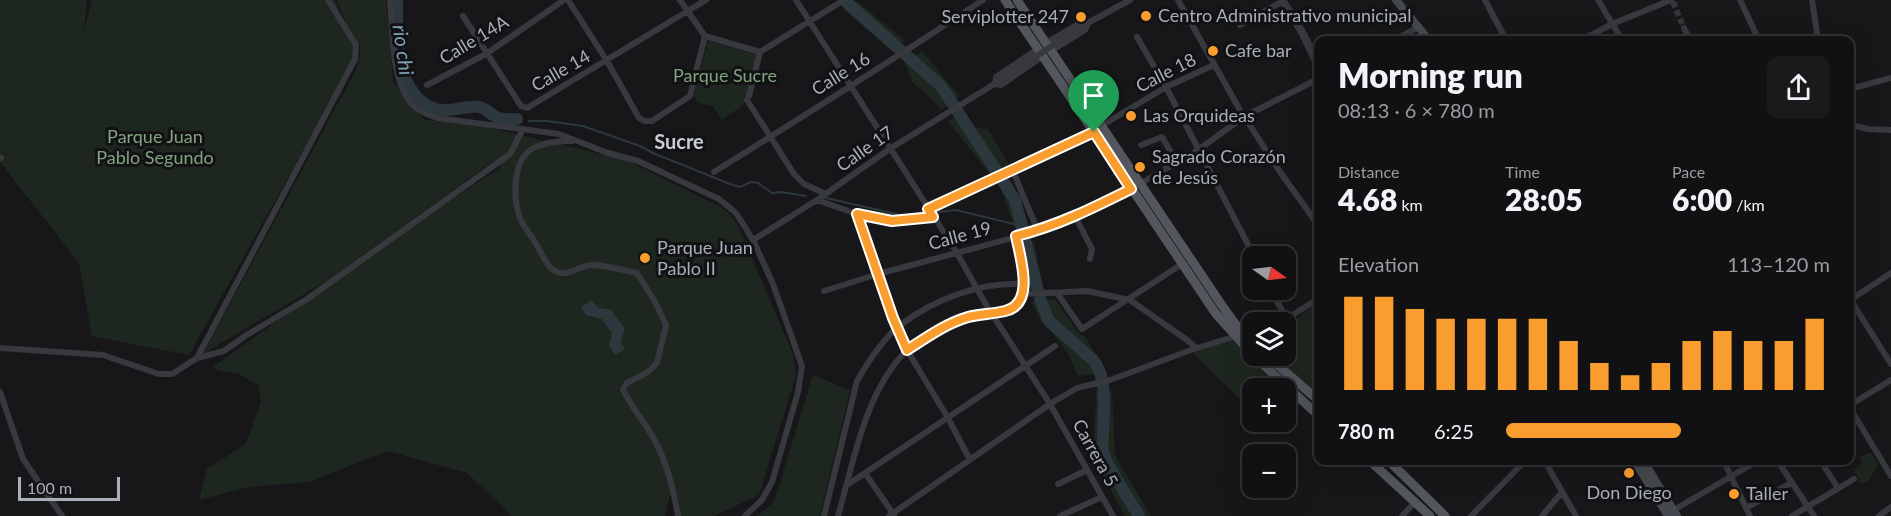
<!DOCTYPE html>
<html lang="en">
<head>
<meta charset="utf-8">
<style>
	:root { --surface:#111113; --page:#1a1a1c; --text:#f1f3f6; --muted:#9c9da0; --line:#303133; --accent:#f99e2e }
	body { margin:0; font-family:Lato,sans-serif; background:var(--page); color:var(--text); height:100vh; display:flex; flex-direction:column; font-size:22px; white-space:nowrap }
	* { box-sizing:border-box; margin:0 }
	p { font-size:20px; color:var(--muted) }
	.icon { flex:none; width:33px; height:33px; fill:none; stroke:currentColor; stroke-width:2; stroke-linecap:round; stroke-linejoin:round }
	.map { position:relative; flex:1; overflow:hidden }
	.side { position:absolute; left:1314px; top:36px; width:540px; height:429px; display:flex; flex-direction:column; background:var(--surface); border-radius:12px; box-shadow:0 6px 24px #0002,0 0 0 2px var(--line) }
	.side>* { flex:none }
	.needle { width:39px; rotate:104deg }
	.buttons { position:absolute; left:1242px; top:246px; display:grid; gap:12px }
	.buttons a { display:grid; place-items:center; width:54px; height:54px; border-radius:12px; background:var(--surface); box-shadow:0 6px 24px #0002,0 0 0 2px var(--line); font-size:30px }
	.scale { position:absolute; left:18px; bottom:15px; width:102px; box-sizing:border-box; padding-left:6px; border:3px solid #a8afb9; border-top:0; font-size:16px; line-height:21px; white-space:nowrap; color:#a8afb9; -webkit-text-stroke:4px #121214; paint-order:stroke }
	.pin { position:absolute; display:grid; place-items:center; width:51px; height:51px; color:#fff; margin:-62px -26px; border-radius:50% 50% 50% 0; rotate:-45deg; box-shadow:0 0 6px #0007 }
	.pin .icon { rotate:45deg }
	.round { display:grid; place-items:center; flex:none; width:63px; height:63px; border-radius:12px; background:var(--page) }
	.head { display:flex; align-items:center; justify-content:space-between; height:102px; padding:0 24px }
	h1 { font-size:33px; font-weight:800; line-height:45px }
	.metrics { display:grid; grid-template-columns:repeat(3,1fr); gap:9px; height:102px; padding:6px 24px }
	.metrics div { display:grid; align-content:center }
	.metrics b { font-size:30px; font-weight:800 }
	.metrics small { font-size:16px; font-weight:400 }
	.metrics p { font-size:16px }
	.chart { height:168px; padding:12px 24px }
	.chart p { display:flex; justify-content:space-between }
	.chart svg { width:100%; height:108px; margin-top:6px; stroke:var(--accent); stroke-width:6 }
	ul { padding:0 24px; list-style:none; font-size:20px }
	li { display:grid; grid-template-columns:96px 72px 1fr; align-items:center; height:45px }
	li i { height:15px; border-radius:8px; background:var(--accent) }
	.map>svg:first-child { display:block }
	.green { fill:#1e271f }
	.water { fill:#2c383d }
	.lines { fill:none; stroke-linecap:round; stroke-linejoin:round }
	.stream { stroke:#2c383d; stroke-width:2 }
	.river { stroke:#2c383d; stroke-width:12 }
	.minor-tunnel { stroke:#343539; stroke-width:6; stroke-dasharray:6 3; stroke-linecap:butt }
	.minor { stroke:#37393e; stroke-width:6 }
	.tertiary { stroke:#37393e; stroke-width:8 }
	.secondary { stroke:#45484e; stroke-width:8 }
	.primary { stroke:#53565d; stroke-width:9 }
	.minor-bridge { stroke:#37393e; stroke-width:6 }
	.route-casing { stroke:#fff; stroke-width:12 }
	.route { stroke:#f99e2e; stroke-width:8 }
	.poi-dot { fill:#f99e2e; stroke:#121214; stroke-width:2 }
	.labels { text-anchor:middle; stroke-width:6; stroke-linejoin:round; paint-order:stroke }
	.poi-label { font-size:18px; fill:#a8afb9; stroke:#121214; text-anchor:start }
	.street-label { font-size:18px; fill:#a8afb9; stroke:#121214 }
	.park-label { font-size:18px; fill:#80a57e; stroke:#121214 }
	.water-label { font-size:20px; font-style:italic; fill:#7ea2b5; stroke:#121214 }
	.neighbourhood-label { font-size:20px; font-weight:bold; fill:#c9ced5; stroke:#121214 }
</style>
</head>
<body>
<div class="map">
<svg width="1891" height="516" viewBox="0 0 1891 516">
	<rect width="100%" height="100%" fill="#171719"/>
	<path class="green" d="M0,0h87l-3,32 8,-32h243l22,54 -168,301 -97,-19 -13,-73 -79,-101z
		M337,0h49l7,81 32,39 62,7 139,33 98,49 12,12 57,133 3,21 -37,120 -45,21h-33l-11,-22 -5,22h-153l-45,-43 -79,-22 -79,31 -60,5 -50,13 8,-31 39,-25 15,-42 -3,-17 -19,-11 -20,-3 -6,-4 167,-120 121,-80 -6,-7 -167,120 -125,74 154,-286 4,-21 -14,-21z
		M857,1l48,40 -13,10 -49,-42z
		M708,41l49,14 -12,46 -2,4 -21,15 -9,-14 -15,-3 -4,-7z
		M922,51l37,45 -18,14 -8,-10 -21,-18 -7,-20z
		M964,113l12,15 12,1 22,37 -21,7 -41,-52z
		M1011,180l20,49 -15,2 -17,-48z
		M1034,241l9,48 -13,1 -9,-48z
		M1055,299l22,32 8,6 23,37 -31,1 -8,-20 -24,-32h-3l-11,-22z
		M1318,302v93l-50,-39h18v-34h-2l13,-4z
		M1232,338l51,50h-31v23l-59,-58z
		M813,375l37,15 -30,126h-62l16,-14z
		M1096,391h16l3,64 36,61h-26l-22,-40 -9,-22z
		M1871,453l7,11 -9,16 -8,4 -7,-14 9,-8 -3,-6z"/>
	<path class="water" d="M592,300l6,8 13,2 14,19 -5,13 5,7 -10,6 -6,-9 3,-13 -10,-14 -16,-4 -5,-8z"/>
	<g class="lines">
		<path class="stream" d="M529,121h18l36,5 57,20 13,7 77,31 10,3 11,-5 7,1 14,10 9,-1 25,4
			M826,198l75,17 18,-1
			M939,212l17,-2 66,16"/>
		<path class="river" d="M397,0c0,35 -3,92 36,108 16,6 30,-3 46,-1 8,1 12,9 20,11 5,2 12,1 18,1
			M844,0l97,86 74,114 23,91
			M1040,299l9,22 45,40c17,24 7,63 9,90 1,11 29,53 36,65"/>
		<path class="minor-tunnel" d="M1673,2l11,26"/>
		<path class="minor" d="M390,0c3,31 0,86 26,108 6,5 14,7 21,10l122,16 49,19 30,8 81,38 17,14 17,27 20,44 29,82 -4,26 -26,90 -10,18 -17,16
			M568,0l39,61 32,57 6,3h7l38,-25 15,-60
			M680,0l25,36 55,16
			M796,0l161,253 28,50 65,101 63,112
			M1178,0l62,110 38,59 40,56
			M1485,0l21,40
			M1598,0l24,40
			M1740,0l19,40
			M1812,0l6,40
			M463,16l58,90 6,2 179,-108
			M1240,25l43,-24
			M1082,26l48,-26
			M1684,28l6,12
			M1137,37l29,50 88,169
			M1394,40l25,-13
			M1582,40l30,-16 59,-24
			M1046,43l34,-20h4
			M1038,49l-42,28 -1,7 6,1 42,-29
			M1051,51l34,-21 3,-6
			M760,52l84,-52
			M427,85l59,-31 78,-54
			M1850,89l41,-11
			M749,96l11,-44
			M747,100l47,74 10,10 22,10
			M1850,125l18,4 23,1
			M1101,126l65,-39 48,-22
			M572,141c-13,0 -28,1 -40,8 -20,12 -19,50 -12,69 3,8 10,16 15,24 5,8 10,21 17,27 14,11 25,-3 39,-4 15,0 31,5 46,8l17,27 12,25 -9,38 -9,9 -21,11 -4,6c8,19 23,34 32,52 13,24 18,48 23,75
			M1141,145l21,-8 15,25
			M0,158h1
			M1012,169l26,62
			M714,172c90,-56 180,-113 269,-172
			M817,200l40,14 35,7 41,-4
			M928,209l166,-77
			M857,214l36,104 14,32 41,68 22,42
			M1075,216l17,33 -2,10
			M1016,236l8,44 -1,14
			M753,240l64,-40 74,-52 108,-67
			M1271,290l16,30
			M824,291l54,-17 153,-41 44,-17 56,-27 67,-39 47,-34 73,-37
			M1057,293l25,36 100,-65
			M1850,299l41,65
			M1850,300l41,-27
			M1281,322l37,-23
			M0,348l103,7 56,19h13l25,-16 27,-7 21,-15 62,-37 203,-145 13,-25
			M197,358l158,-299 1,-14 -28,-45
			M0,392l23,67 39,57
			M1850,405l41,-25
			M1850,408l41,68
			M1544,460l32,56
			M1723,460l27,56
			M1777,460l37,56
			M1820,460l18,28
			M865,473l29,42
			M1058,484l29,-14
			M847,485l208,-139
			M1746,508l45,-25
			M1672,511l87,-51
			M824,516l33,-135c11,-19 25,-41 42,-55 35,-27 81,-44 125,-42
			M838,516c16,-55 26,-120 66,-163 15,-16 47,-32 68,-37 11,-2 26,-1 36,-5 7,-3 12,-10 15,-17l64,-3 43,9 57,40 9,8
			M889,516l161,-112 27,-16 33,-8 81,-30 61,-19
			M1060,516l42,-19
			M1402,516l13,-14
			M1471,516l55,-56
			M1542,516l20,-24
			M1792,516l62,-37
			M1879,516l12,-9"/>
		<path class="tertiary" d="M1282,0l20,32 16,33"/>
		<path class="secondary" d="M1396,0l33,40
			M1634,460l34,56
			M1643,460l34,56"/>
		<path class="primary" d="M1005,0l211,314 36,40
			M1017,0l206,307 19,26 10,9
			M1254,356l64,59
			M1267,356l51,44
			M1369,460l61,56
			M1388,460l57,56"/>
		<path class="minor-bridge" d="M999,81l83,-55"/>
	</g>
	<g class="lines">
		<g class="route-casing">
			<path id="route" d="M1094,132l37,57c-38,19 -74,37 -115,47 4,21 20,68 -11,75 -12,3 -25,3 -37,6 -23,7 -41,20 -61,33l-14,-32 -36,-104 35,7 41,-4 -5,-8z"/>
		</g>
		<use href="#route" class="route"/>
	</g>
	<g class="poi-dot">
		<circle cx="1146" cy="16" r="6"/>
		<circle cx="1081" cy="17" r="6"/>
		<circle cx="1213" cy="51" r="6"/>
		<circle cx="1131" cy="116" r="6"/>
		<circle cx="1140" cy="167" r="6"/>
		<circle cx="645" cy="258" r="6"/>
		<circle cx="1629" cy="473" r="6"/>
		<circle cx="1734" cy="494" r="6"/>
	</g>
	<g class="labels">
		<g class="poi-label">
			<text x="1158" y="22">Centro Administrativo municipal</text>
			<text x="1069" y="23" text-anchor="end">Serviplotter 247</text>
			<text x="1225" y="57">Cafe bar</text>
			<text x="1143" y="122">Las Orquideas</text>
			<text x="1152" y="163">Sagrado Corazón<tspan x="1152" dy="21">de Jesús</tspan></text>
			<text x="657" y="254">Parque Juan<tspan x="657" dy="21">Pablo II</tspan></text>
			<text x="1629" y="499" text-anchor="middle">Don Diego</text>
			<text x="1746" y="500">Taller</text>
		</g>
		<g class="street-label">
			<text transform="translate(474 40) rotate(-31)" y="6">Calle 14A</text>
			<text transform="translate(561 71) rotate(-30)" y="6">Calle 14</text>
			<text transform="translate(1166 73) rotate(-27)" y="6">Calle 18</text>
			<text transform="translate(841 74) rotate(-32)" y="6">Calle 16</text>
			<text transform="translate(865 149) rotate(-35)" y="6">Calle 17</text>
			<text transform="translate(960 236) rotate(-15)" y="6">Calle 19</text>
			<text transform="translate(1095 453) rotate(61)" y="6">Carrera 5</text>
		</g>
		<g class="park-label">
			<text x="725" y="82">Parque Sucre</text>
			<text x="155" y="143">Parque Juan<tspan x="155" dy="21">Pablo Segundo</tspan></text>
		</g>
		<g class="water-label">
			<text transform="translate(403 50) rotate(82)" y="7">rio chi</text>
		</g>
		<g class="neighbourhood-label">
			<text x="679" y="149">Sucre</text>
		</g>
	</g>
</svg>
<div class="buttons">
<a><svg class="needle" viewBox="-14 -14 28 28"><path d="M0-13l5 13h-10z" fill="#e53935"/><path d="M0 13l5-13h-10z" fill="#9c9da0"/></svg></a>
<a><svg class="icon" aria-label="layers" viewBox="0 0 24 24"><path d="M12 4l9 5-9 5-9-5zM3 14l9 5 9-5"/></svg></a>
<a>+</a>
<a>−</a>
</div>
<div class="scale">100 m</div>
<div class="pin" style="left:1094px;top:132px;background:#1e9e55"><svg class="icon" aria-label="arrive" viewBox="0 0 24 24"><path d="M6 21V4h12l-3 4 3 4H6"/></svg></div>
<section class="side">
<div class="head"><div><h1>Morning run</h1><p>08:13 · 6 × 780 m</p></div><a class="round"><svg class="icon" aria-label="share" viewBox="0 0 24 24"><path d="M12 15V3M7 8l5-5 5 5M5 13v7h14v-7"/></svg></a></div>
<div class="metrics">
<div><p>Distance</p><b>4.68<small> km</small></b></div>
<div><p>Time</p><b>28:05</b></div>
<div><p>Pace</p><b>6:00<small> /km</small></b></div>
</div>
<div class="chart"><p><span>Elevation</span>113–120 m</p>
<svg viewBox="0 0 160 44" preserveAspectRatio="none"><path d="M5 44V6M15 44V6M25 44V11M35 44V15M45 44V15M55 44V15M65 44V15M75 44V24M85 44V33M95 44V38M105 44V33M115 44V24M125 44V20M135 44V24M145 44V24M155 44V15"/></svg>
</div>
<ul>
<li><b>780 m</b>6:25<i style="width:54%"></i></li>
</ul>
</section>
</div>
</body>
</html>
